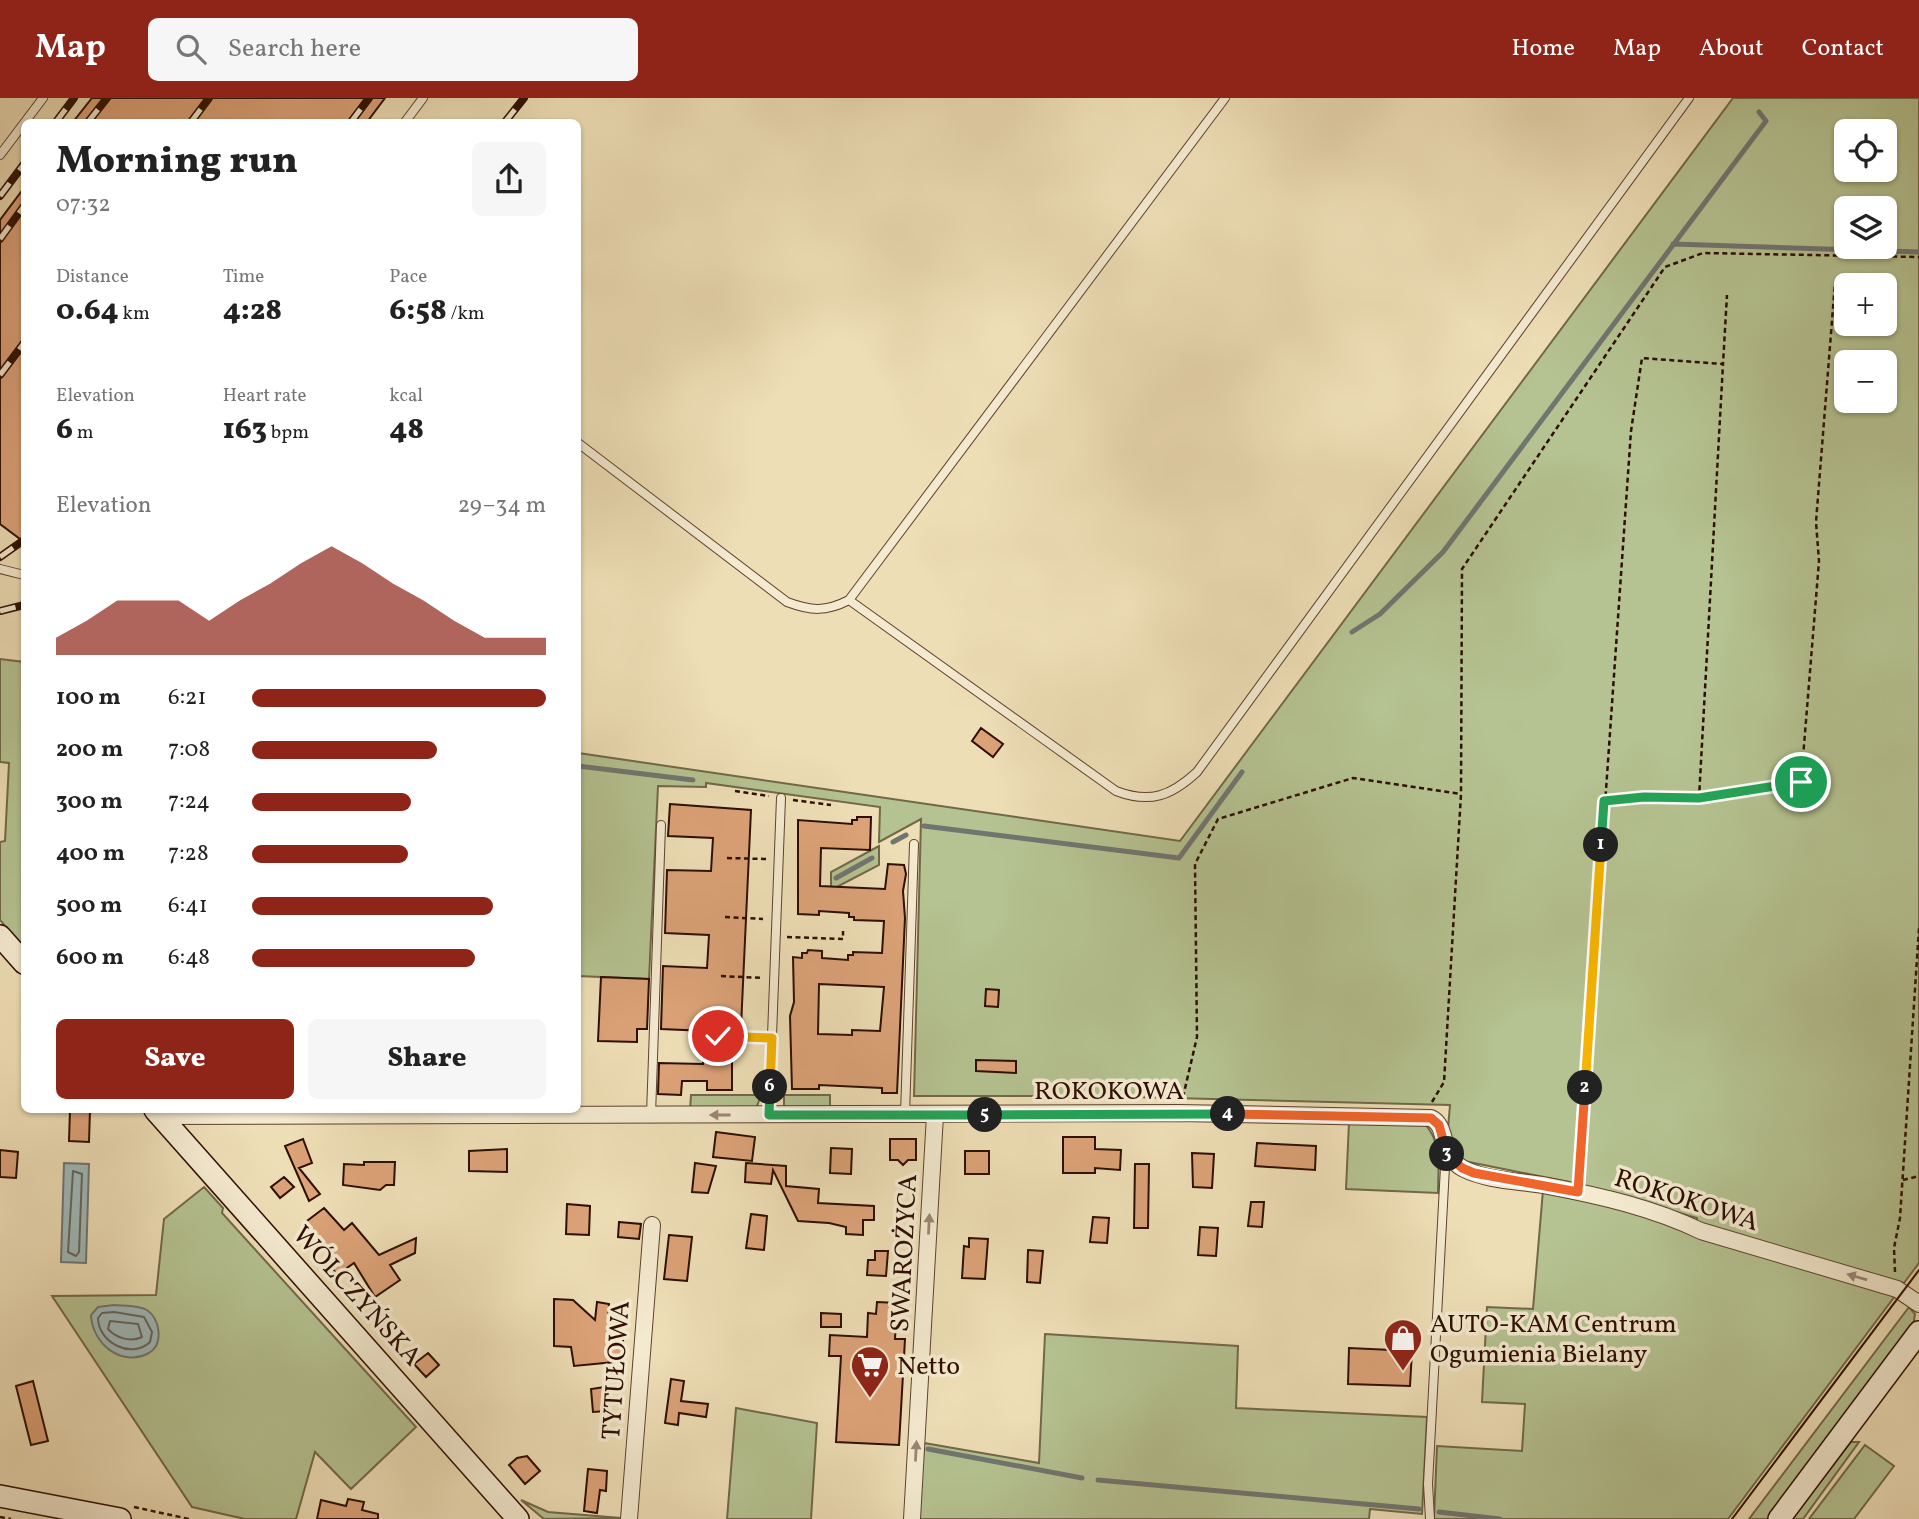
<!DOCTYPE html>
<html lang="en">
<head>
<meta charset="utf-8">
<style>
	:root { --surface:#fff; --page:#f6f6f6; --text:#222; --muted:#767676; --accent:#8f2418 }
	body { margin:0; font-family:Vollkorn,serif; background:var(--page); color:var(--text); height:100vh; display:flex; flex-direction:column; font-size:26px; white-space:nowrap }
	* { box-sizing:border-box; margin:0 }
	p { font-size:23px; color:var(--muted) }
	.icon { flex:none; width:38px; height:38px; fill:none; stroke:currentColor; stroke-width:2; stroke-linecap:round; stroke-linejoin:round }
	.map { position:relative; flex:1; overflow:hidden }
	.drawer { position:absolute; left:21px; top:21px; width:560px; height:994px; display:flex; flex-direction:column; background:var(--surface); border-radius:10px; box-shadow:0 2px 5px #0004 }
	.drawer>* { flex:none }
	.controls { position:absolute; left:1834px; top:21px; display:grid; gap:14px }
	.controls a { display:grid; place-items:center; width:63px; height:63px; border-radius:10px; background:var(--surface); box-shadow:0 2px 5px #0004; font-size:35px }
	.pin { position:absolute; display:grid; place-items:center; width:60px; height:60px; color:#fff; margin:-30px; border:4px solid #fff; border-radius:50%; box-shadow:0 2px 7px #0007 }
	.km { position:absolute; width:35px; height:35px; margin:-18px; border-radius:50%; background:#222; color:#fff; font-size:19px; line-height:35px; text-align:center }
	.round { display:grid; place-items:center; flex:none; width:74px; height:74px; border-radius:10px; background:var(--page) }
	.head { display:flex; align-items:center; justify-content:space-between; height:119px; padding:0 35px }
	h1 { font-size:38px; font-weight:800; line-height:52px }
	.figures { display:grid; grid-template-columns:repeat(3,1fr); gap:10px; height:119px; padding:7px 35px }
	.figures div { display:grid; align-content:center }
	.figures b { font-size:30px; font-weight:800 }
	.figures small { font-size:19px; font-weight:400 }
	.figures p { font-size:19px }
	.chart { height:196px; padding:14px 35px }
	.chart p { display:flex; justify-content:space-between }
	.chart svg { width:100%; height:126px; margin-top:7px; fill:var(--accent); opacity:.7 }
	.cta { display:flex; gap:14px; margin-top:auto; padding:14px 35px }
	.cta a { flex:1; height:80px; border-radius:10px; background:var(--accent); color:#fff; font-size:28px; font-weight:800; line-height:80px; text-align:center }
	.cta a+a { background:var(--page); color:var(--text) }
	ul { padding:0 35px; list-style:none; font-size:23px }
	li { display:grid; grid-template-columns:112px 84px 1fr; align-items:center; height:52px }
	li i { height:18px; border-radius:9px; background:var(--accent) }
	header { display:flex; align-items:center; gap:42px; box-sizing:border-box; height:98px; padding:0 35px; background:var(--accent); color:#fff }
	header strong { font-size:33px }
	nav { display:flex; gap:38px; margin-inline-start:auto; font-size:24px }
	.search { width:490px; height:63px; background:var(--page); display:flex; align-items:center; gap:18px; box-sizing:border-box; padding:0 24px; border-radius:10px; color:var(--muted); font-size:26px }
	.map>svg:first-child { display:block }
	.green { fill:#b5c291; stroke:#716848; stroke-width:2; fill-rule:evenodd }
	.water { fill:#9fb9ba; stroke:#717570; stroke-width:2 }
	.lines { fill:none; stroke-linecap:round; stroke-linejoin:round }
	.shore { stroke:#66645d; stroke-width:2 }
	.stream { stroke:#717570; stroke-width:5 }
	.building { fill:#dca278; stroke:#2d0e00; stroke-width:2; fill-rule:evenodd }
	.lane-casing { stroke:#5d422e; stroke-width:10 }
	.street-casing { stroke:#5d422e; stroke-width:18 }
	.secondary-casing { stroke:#2d0e00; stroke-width:24 }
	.path { stroke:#2d0e00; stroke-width:2.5; stroke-dasharray:5 3.5; stroke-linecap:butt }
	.lane { stroke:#f4ead0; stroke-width:8 }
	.street { stroke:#f4ead0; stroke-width:16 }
	.secondary { stroke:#f4ead0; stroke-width:21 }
	.tram { stroke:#2d0e00; stroke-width:2 }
	.rail-casing { stroke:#2d0e00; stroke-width:8 }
	.rail { stroke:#f4ead0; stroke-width:5; stroke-dasharray:16; stroke-linecap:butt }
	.oneway { fill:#9a8772 }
	.split-1-casing { stroke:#fff; stroke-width:14 }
	.split-2-casing { stroke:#fff; stroke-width:14 }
	.split-3-casing { stroke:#fff; stroke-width:14 }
	.split-4-casing { stroke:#fff; stroke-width:14 }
	.split-5-casing { stroke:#fff; stroke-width:14 }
	.split-6-casing { stroke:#fff; stroke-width:14 }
	.split-7-casing { stroke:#fff; stroke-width:14 }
	.split-1 { stroke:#22a559; stroke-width:9 }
	.split-2 { stroke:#f5b400; stroke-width:9 }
	.split-3 { stroke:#f0652b; stroke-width:9 }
	.split-4 { stroke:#f0652b; stroke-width:9 }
	.split-5 { stroke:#22a559; stroke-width:9 }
	.split-6 { stroke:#22a559; stroke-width:9 }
	.split-7 { stroke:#f5b400; stroke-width:9 }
	.labels { text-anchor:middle; stroke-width:7; stroke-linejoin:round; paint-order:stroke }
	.street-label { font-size:26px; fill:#2d0e00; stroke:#f4ead0 }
	.poi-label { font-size:26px; fill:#2d0e00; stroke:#f4ead0; text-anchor:start }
</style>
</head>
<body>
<header>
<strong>Map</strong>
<div class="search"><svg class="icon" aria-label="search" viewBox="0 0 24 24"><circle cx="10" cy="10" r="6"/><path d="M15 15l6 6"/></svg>Search here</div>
<nav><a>Home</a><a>Map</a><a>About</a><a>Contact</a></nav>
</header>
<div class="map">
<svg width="1919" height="1421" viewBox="0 0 1919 1421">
	<rect width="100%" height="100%" fill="#eedeb6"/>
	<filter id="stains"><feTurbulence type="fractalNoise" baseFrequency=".00286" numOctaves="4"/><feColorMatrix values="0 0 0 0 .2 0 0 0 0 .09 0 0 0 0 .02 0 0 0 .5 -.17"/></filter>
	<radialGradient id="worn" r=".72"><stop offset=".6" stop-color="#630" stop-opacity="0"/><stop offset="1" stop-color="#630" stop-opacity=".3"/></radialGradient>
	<path class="green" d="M1733,0h186v1165l-15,20 -63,-15 -144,-46v-4l-128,-36 -105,-21 -17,-21 3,-35 -356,-9h-180l7,-277 -42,23 1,-35 -174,-24v4l-48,-1 -9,193 -71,-3v-223l602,88zM1846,33h39v39h-39zM1846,110h39v39h-39zM1846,187h39v39h-39zM1846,264h39v39h-39z
		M0,561l24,3v286l-24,-28v-78l5,-1 4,-78 -9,-1z
		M879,748v19l-48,25v-18z
		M691,997h70l-5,14 -66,1z
		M784,997h46v14l-46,-2z
		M1349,1024l75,1c19,20 14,44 14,70l-92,-4z
		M204,1089l19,21 -1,5 194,214 -65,62 -36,-37 -19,67h-51l-53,-12 -140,-211 104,-1 8,-76z
		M1543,1092l145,35 207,71 -167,223h-294l3,-73 85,5 3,-47 -43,-2 5,-95 46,2z
		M1909,1209l6,7 -2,12 -145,193h-19z
		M1045,1236l193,12 -2,62 191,9 -5,97 -52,-5 -1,10h-451l6,-76 115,20z
		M736,1310l81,15 -6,96h-84z
		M1851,1344h8l-56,77h-11z
		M1865,1347l29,21 -40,53h-45z
		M521,1402l27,12 73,6 -77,1z"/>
	<path class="water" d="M64,1065l25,1 -3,99 -25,-1z
		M114,1207c10,1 24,0 33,5 13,9 17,34 2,43 -28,15 -57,-10 -58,-38l7,-8z"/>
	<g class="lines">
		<path class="shore" d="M73,1073l9,3 -3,78 -3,4 -8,-4z
			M114,1214l30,5 8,15 -2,10c-19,18 -52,0 -52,-24l4,-5z
			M110,1223l28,3 4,13c-11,5 -25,2 -34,-8z"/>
		<path class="stream" d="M1673,146l246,8
			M1352,534l28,-18 63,-62 323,-431 -7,-9
			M578,668l115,14
			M924,728l255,32 63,-86
			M893,744l13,-7
			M836,780l36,-20
			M928,1351l154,29
			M1098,1382l321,29
			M1439,1414l61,7"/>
	</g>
	<path class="building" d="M92,0h293l-18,24h-294z
		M24,90v354l-24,-18v-304z
		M981,630l22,16 -10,13 -21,-16z
		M670,706l81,6 -10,217h-9v63h-25v-9h-25l-1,14 -23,-1 1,-31 44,1v-6h4v-27l-46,-2 2,-63 44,2 2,-33 -44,-2 2,-63 44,1 2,-33 -45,-2z
		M857,719h14l-1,33 -49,-2 -1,38 65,3 3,-25 16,1 2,9 -3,17 2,27 -8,175h-15v-5l-63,-3v4h-27l-2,-73 4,-14 -1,-45 9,1v-5h5l1,-3 14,1v7l26,2v-5h5v-3l29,1 2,-32 -30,-1v-3h-5v-4l-30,-2v4l-21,-1v-94l54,4v-4h5zM819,886l65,3 -4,44 -28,-1v5l-34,-1z
		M601,879l48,2 -2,50h-10v13l-39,-1z
		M986,891l13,1 -1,17 -13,-1z
		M976,962l40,1v12l-40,-2z
		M70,1012h20l-1,32 -20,-1z
		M716,1034l39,5 -3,24 -39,-4z
		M1063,1039h32v12l26,1 -1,20 -25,-2v5h-32z
		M303,1041l9,24 -13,5 21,26 -11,7 -24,-55z
		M890,1041h26v21h-8l-5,5 -5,-5h-8z
		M1257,1045l59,3 -1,24 -60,-4z
		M831,1050l21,1 -1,25 -21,-1z
		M507,1051v23l-38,-1v-20z
		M0,1052l18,2 -2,26 -16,-1z
		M965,1053h24v23h-24z
		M1192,1055l22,1 -2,34 -19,-1z
		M364,1064h31l-1,23h-8l-6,5 -37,-5 1,-21 20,1z
		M695,1065l21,3 -8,27 -16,-1z
		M746,1065l40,3v20l33,3 -1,14 56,3v14h-11v15l-17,-1v-7l-17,-4 -31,-2 -25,-51 -2,14 -26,-2z
		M1135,1066h14l-1,64h-14z
		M284,1079l10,10 -14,11 -9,-11z
		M1251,1104h13l-2,25 -14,-1z
		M567,1106l23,2 -1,29 -23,-1z
		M324,1110l20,22 8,-7 27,32 37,-17 -1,15 -25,12 10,15 -25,17 -21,-34 -17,12 -8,-12 4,-3 -19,-25 -4,4 -7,-9v-6z
		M751,1116l16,2 -3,34 -18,-2z
		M1093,1119l16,1 -2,25 -17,-1z
		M619,1124l22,2 -2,15 -21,-2z
		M1200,1129l18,1 -2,28 -18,-1z
		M669,1137l23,2 -5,44 -23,-2z
		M969,1140l19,1 -3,40 -23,-1 2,-32 5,1z
		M1028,1152l15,1 -3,32 -13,-1z
		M875,1153h13l-2,25 -19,-1 1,-15h7z
		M554,1201l19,1 22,20 2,-18 12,2 -1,15 13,1 4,41 -51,5 -3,-19 -17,-1z
		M877,1204l20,1 -2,36h10l-6,106 -63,-3 5,-86h-12l1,-21 37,2 1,-24 8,1z
		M821,1215l20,1v13h-20z
		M1349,1250l63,3 -2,35 -62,-2z
		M428,1255l11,12 -13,12 -12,-13z
		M671,1281l13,2 -3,20 27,3 -2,13 -27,-4 -1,12 -13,-2z
		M33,1283l15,60 -17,4 -15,-59z
		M605,1289l2,24 -14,1 -2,-23z
		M527,1358l13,15 -15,13 -16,-19 8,-7z
		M588,1371l19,2 -1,20 -6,-1 -3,23 -13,-2z
		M348,1401l16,3 -2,8 16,4v5h-61l4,-19 25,6z"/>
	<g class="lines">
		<g class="lane-casing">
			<path id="lane" d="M405,24l18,-24
				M0,57l43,-57
				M578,345l209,159c24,9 39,10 62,-2l376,-502
				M0,471l24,6
				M849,502l267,191c34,13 55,5 81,-19l492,-674
				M905,1016l9,-270
				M651,1017l10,-290
				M769,1017l12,-317
				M1430,1421l-2,-35 17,-317 5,-8"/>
		</g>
		<g class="street-casing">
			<path id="street" d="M161,1018l1018,-3 252,5c18,8 8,39 33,51 24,12 58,12 84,17 53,10 105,22 153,45l196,58 22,15
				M629,1421l23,-294
				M912,1421l23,-404"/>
		</g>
		<g class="secondary-casing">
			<path id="secondary" d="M0,838l24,27
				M155,1012l363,409
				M0,1398l120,23
				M1779,1421l140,-187"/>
		</g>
		<path class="path" d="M735,693l34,5
			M1699,700l102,-16 18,-221 -3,-39 19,-239
			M793,702l38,5
			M1605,703l39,-4 55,1 24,-434
			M727,760l39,1
			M725,819l38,2
			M787,839l56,2v-8
			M721,878l42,2
			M718,938l42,1
			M1183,999l14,-60 -2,-173 23,-45 135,-41 108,16
			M1432,1004l12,-20 17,-288 1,-225 203,-302 38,-14 216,4
			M1579,1080l52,-747 11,-73 81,6 4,-69
			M1903,1082l16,-4
			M1895,1174l-1,-24 6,-30 19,-290
			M134,1409l55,12
			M0,1419l11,2"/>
		<use href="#lane" class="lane"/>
		<use href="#street" class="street"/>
		<use href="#secondary" class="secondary"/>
		<path class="tram" d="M1732,1421l187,-249"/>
		<g class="rail-casing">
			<path id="rail" d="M56,24l18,-24
				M88,24l19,-24
				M191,24l18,-24
				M351,24l18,-24
				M505,24l19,-24
				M0,98l24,-32
				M0,141l24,-33
				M0,277l24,-32
				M0,459l24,-17
				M0,513l24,-6"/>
		</g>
		<use href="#rail" class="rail"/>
	</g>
	<defs><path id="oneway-solid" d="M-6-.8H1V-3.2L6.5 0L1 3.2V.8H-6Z" transform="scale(1.75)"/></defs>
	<g class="oneway">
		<use href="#oneway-solid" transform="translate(720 1017) rotate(180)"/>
		<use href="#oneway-solid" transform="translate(929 1126) rotate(-87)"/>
		<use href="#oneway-solid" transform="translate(1857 1179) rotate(-164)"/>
		<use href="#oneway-solid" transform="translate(916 1353) rotate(-87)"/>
	</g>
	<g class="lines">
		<g class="split-1-casing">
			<path id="split-1" d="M1601,747l3,-44 40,-4 55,1 102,-16"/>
		</g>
		<g class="split-2-casing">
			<path id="split-2" d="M1585,990l16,-243"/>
		</g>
		<g class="split-3-casing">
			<path id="split-3" d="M1447,1056l15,14 12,5 104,19 7,-104"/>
		</g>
		<g class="split-4-casing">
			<path id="split-4" d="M1228,1016l203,4 8,7 8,29"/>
		</g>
		<g class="split-5-casing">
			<path id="split-5" d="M985,1017l243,-1"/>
		</g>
		<g class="split-6-casing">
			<path id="split-6" d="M770,989l-1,28h216"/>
		</g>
		<g class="split-7-casing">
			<path id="split-7" d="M718,938l54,2 -2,49"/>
		</g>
		<use href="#split-1" class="split-1"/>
		<use href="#split-2" class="split-2"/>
		<use href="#split-3" class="split-3"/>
		<use href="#split-4" class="split-4"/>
		<use href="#split-5" class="split-5"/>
		<use href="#split-6" class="split-6"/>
		<use href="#split-7" class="split-7"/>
	</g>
	<defs>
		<g id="shop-pin" transform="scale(2.0125)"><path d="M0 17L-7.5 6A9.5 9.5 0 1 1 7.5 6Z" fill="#8f2418" stroke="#f4ead0"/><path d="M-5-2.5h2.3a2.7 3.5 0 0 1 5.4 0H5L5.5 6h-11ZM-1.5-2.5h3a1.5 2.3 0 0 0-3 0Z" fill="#fff"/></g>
		<g id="supermarket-pin" transform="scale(2.0125)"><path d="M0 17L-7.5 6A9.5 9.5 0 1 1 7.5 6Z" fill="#8f2418" stroke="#f4ead0"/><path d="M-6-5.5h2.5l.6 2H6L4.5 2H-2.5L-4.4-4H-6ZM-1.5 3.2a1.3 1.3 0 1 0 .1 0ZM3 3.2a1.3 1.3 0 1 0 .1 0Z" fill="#fff"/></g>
	</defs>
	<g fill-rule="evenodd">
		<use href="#shop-pin" x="1403" y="1240"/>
		<use href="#supermarket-pin" x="870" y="1267"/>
	</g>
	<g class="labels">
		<g class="street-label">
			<text x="1109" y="1001">ROKOKOWA</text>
			<text transform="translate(1687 1101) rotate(18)" y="9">ROKOKOWA</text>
			<text transform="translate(903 1155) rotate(-87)" y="9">SWAROŻYCA</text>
			<text transform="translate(358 1197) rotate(48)" y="9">WÓLCZYŃSKA</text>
			<text transform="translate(615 1272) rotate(-86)" y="9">TYTUŁOWA</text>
		</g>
		<g class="poi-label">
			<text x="1430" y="1234">AUTO-KAM Centrum<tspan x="1430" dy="30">Ogumienia Bielany</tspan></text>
			<text x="897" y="1276">Netto</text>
		</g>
	</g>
	<rect width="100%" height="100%" filter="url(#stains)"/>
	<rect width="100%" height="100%" fill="url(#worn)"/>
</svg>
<div class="controls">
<a><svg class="icon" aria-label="locate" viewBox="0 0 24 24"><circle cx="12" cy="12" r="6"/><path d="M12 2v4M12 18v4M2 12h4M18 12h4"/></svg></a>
<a><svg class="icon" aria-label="layers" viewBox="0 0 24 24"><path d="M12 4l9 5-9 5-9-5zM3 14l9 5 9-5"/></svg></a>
<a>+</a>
<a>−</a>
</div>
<div class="pin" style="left:1801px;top:684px;background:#1e9e55"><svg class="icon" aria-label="arrive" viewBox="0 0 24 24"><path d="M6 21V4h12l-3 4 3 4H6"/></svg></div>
<div class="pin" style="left:718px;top:938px;background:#d93025"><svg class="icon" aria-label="check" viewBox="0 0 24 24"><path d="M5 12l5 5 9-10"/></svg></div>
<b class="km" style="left:1601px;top:747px">1</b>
<b class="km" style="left:1585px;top:990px">2</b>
<b class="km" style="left:1447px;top:1056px">3</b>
<b class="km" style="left:1228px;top:1016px">4</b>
<b class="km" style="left:985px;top:1017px">5</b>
<b class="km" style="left:770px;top:989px">6</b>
<section class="drawer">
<div class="head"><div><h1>Morning run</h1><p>07:32</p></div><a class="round"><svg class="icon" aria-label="share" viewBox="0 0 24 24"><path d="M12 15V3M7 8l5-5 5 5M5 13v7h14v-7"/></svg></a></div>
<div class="figures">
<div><p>Distance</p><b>0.64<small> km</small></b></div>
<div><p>Time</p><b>4:28</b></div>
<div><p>Pace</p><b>6:58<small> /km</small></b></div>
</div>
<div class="figures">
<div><p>Elevation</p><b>6<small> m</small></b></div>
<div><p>Heart rate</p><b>163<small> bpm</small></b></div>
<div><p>kcal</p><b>48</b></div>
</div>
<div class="chart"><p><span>Elevation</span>29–34 m</p>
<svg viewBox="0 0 160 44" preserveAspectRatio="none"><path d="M0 44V38L10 32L20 25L30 25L40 25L50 32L60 25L70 19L80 12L90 6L100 12L110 19L120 25L130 32L140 38L150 38L160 38V44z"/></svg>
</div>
<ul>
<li><b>100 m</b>6:21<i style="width:100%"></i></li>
<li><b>200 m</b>7:08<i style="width:63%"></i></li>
<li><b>300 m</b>7:24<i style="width:54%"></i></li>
<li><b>400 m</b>7:28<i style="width:53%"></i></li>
<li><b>500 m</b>6:41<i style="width:82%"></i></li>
<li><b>600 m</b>6:48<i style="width:76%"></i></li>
</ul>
<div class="cta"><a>Save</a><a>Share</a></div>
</section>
</div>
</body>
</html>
